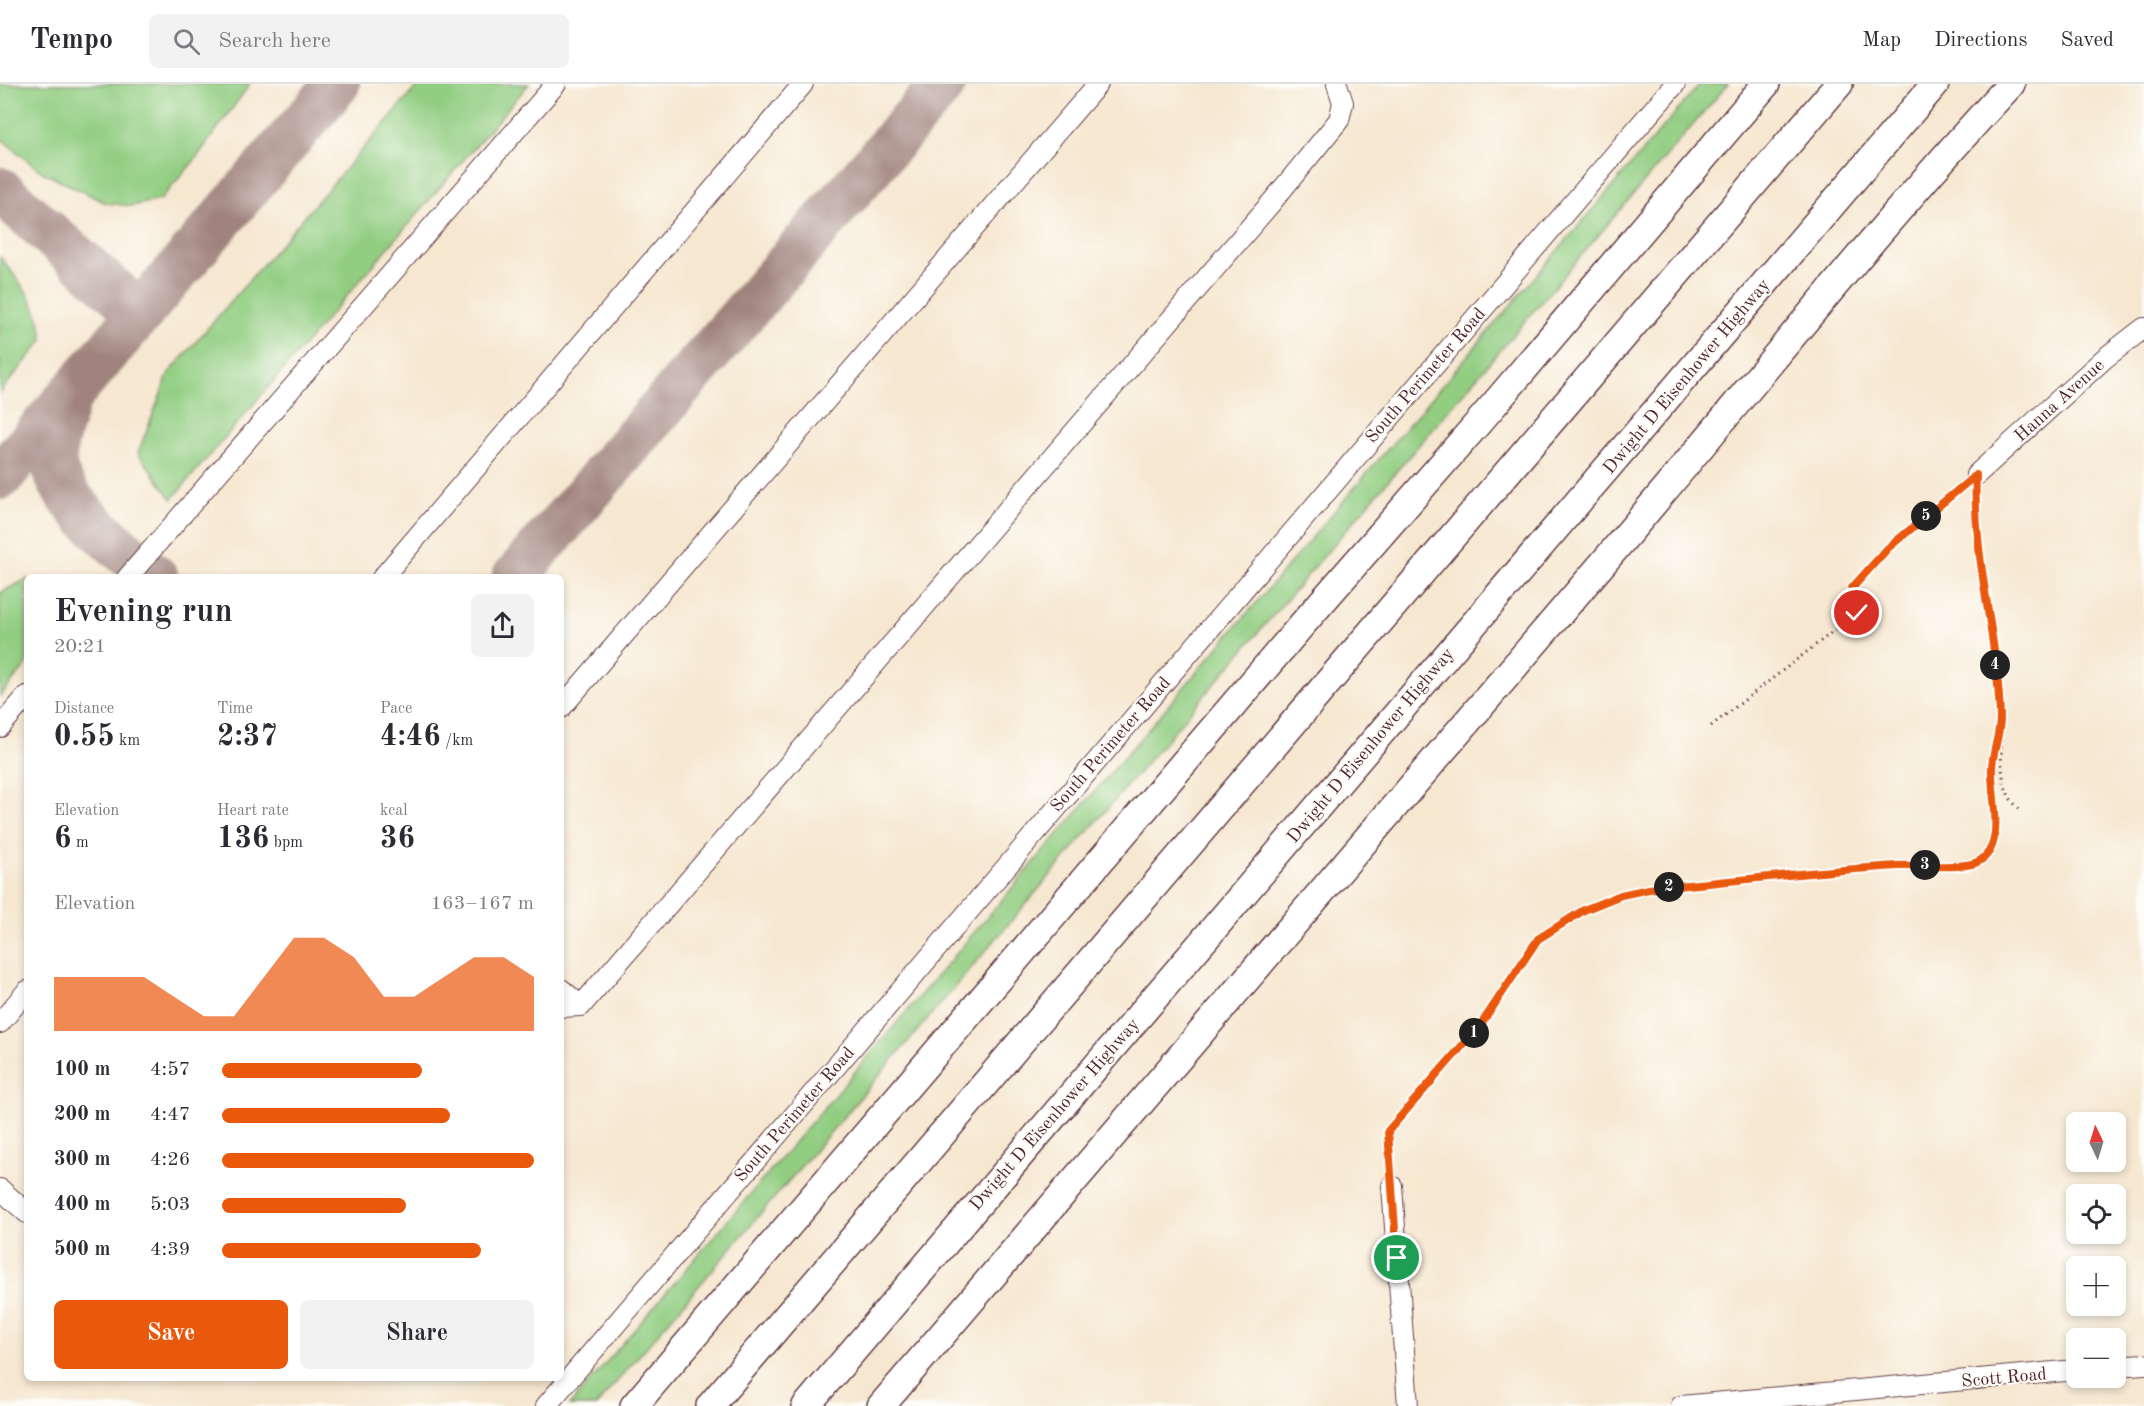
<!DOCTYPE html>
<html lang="en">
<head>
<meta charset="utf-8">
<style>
	:root { --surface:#fff; --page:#f2f2f3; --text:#2b2b33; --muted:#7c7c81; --line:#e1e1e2; --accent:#ea580c }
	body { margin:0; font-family:"Old Standard TT",serif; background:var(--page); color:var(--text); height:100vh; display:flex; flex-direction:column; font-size:22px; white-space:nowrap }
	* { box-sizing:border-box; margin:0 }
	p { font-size:20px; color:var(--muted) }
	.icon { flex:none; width:33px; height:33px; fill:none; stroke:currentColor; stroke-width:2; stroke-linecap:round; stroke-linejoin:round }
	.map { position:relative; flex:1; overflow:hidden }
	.side { position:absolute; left:24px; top:490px; width:540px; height:807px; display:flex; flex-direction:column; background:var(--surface); border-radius:9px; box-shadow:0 3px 9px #0003 }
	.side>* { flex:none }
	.needle { width:39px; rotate:356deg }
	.controls { position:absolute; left:2066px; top:1028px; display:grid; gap:12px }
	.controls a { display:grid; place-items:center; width:60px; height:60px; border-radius:9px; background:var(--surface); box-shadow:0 3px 9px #0003; font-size:30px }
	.pin { position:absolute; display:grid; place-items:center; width:51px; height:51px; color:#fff; margin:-26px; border:3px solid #fff; border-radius:50%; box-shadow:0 2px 6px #0007 }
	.km { position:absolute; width:30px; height:30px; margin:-15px; border-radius:50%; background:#222; color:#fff; font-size:16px; line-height:30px; text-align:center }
	.round { display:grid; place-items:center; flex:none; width:63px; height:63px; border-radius:9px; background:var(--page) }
	.head { display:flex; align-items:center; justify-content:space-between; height:102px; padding:0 30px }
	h1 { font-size:33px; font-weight:700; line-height:45px }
	.metrics { display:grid; grid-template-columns:repeat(3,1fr); gap:9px; height:102px; padding:6px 30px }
	.metrics div { display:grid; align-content:center }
	.metrics b { font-size:30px; font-weight:700 }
	.metrics small { font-size:16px; font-weight:400 }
	.metrics p { font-size:16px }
	.chart { height:168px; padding:12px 30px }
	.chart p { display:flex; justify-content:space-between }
	.chart svg { width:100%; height:108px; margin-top:6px; fill:var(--accent); opacity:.7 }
	.action { display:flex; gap:12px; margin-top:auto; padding:12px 30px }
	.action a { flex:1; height:69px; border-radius:9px; background:var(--accent); color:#fff; font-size:24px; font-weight:700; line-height:69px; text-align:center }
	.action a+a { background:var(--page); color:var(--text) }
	ul { padding:0 30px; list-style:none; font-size:20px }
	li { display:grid; grid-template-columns:96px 72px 1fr; align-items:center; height:45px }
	li i { height:15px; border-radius:8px; background:var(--accent) }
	header { display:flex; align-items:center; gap:36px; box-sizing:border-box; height:84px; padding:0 30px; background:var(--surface); border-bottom:2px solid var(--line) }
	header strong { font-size:28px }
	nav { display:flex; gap:33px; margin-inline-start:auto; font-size:21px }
	.search { width:420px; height:54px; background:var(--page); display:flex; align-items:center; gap:15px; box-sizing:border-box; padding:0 21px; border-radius:9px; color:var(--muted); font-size:22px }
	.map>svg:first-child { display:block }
	.green { fill:#92ce82; stroke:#6e7656; stroke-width:1.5 }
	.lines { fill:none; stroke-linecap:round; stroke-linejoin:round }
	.taxiway { stroke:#a0837e; stroke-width:46 }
	.minor-casing { stroke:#643d44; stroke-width:22 }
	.highway-casing { stroke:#643d44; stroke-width:30 }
	.path { stroke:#643d44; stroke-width:3; stroke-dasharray:1.5 4.5; stroke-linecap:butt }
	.minor { stroke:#fff; stroke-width:20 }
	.highway { stroke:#fff; stroke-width:27 }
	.route-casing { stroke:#fff; stroke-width:12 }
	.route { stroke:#ea580c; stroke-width:8 }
	.labels { text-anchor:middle; stroke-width:4.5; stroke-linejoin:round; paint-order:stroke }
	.street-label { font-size:18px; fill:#4a1f2b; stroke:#fdfcf7 }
</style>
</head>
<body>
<header>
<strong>Tempo</strong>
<div class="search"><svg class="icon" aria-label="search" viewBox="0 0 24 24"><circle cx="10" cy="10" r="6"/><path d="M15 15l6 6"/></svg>Search here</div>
<nav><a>Map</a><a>Directions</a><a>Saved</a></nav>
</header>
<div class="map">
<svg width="2144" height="1322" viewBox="0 0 2144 1322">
	<rect width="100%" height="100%" fill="#fdfcf7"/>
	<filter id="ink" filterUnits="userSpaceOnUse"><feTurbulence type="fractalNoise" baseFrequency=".0167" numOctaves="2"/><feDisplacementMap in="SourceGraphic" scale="12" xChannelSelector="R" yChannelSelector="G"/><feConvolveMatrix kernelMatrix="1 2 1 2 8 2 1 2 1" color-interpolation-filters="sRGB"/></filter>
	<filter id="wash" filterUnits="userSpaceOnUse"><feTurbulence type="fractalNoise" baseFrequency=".008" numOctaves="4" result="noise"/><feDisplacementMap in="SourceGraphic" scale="24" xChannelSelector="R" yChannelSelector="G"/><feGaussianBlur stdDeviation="1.35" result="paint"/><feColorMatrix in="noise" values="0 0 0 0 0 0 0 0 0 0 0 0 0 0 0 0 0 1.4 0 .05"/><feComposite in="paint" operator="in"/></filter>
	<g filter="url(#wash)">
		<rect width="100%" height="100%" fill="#f6e7d0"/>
		<path class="green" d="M0,0h250l-56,77 -34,39 -28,6 -26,-3 -64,-31 -42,-34z
			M419,0h110l-357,415 -34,-46 31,-80z
			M1700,0h28l-1132,1322h-27z
			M0,173c21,26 40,48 43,83l-43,53z
			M27,495v86l-27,31v-103z"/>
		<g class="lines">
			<path class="taxiway" d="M0,106l141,124
				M67,319c-6,19 -14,39 -13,59 3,40 72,90 102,116
				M0,393l337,-393
				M514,494l429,-494"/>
		</g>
	</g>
	<g filter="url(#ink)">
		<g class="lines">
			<g class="minor-casing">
				<path id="minor" d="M1976,391l129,-117 39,-30
					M127,494l429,-494
					M382,494l421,-494
					M561,624l537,-624
					M0,643l27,-31
					M561,905l20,17
					M561,923l20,-1 690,-803 68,-83 4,-17 -6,-19
					M0,939l27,-32
					M1392,1102l16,220
					M0,1105l27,24
					M2115,1282l29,-2
					M546,1322l1129,-1322
					M1681,1322l395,-36"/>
			</g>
			<g class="highway-casing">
				<path id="highway" d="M634,1322l666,-779 192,-220 274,-323
					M710,1322l1129,-1322
					M806,1322l1129,-1322
					M881,1322c235,-278 474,-553 711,-830 140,-163 272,-334 419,-492"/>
			</g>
			<path class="path" d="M1860,552l-8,-48 36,-40 75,-63
				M1711,642l146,-113
				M2001,644c1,26 -4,68 22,83
				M1391,1085l-3,-38 94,-108 56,-84 46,-29 37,-15 28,-6 248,-23 77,-2 12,-7 7,-16 3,-23 -4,-50 8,-48 -9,-96 -17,-113 1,-20"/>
			<use href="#minor" class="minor"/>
			<use href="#highway" class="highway"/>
		</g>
	</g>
	<g class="lines" filter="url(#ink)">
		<g class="route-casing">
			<path id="route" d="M1397,1174l-9,-127 94,-108 56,-84 46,-29 37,-15 28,-6c83,-8 166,-18 249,-23 18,-1 62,3 77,-3 34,-13 15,-69 17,-96 1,-16 8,-33 8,-49 -2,-82 -28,-161 -24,-243l-88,73 -36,40 5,25"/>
		</g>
		<use href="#route" class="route"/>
	</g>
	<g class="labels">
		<g class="street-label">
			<text transform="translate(1425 291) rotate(-49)" y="6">South Perimeter Road</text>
			<text transform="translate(1686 292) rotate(-50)" y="6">Dwight D Eisenhower Highway</text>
			<text transform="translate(2059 316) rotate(-42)" y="6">Hanna Avenue</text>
			<text transform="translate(1110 660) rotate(-49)" y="6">South Perimeter Road</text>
			<text transform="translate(1370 661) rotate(-50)" y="6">Dwight D Eisenhower Highway</text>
			<text transform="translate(794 1030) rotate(-49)" y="6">South Perimeter Road</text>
			<text transform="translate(1054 1030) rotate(-49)" y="6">Dwight D Eisenhower Highway</text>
			<text transform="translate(2004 1293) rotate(-5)" y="6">Scott Road</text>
		</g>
	</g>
</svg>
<div class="controls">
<a><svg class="needle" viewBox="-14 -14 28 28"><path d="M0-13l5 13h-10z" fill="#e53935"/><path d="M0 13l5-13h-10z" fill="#7c7c81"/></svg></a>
<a><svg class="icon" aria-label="locate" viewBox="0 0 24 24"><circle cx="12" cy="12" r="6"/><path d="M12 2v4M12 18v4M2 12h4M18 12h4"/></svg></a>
<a>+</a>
<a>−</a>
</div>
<div class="pin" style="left:1397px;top:1174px;background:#1e9e55"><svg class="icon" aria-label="arrive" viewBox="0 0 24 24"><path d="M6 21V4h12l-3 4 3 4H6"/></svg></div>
<div class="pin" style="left:1857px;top:529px;background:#d93025"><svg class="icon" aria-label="check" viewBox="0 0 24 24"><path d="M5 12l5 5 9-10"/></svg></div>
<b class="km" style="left:1474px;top:949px">1</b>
<b class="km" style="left:1669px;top:803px">2</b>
<b class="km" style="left:1925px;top:781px">3</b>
<b class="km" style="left:1995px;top:581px">4</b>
<b class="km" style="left:1926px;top:432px">5</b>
<section class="side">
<div class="head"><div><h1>Evening run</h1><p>20:21</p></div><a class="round"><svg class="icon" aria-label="share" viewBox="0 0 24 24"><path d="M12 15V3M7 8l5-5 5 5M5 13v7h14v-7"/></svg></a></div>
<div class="metrics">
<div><p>Distance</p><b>0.55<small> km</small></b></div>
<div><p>Time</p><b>2:37</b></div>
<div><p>Pace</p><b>4:46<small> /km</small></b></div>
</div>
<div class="metrics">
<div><p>Elevation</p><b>6<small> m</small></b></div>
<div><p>Heart rate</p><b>136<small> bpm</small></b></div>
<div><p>kcal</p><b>36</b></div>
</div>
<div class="chart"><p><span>Elevation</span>163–167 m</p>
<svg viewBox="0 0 160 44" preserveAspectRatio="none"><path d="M0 44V22L10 22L20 22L30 22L40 30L50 38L60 38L70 22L80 6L90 6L100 14L110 30L120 30L130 22L140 14L150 14L160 22V44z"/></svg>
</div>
<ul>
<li><b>100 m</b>4:57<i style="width:64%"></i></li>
<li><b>200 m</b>4:47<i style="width:73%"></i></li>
<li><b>300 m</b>4:26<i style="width:100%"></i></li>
<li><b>400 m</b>5:03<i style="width:59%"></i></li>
<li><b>500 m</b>4:39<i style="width:83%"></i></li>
</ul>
<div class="action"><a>Save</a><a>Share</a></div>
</section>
</div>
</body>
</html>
